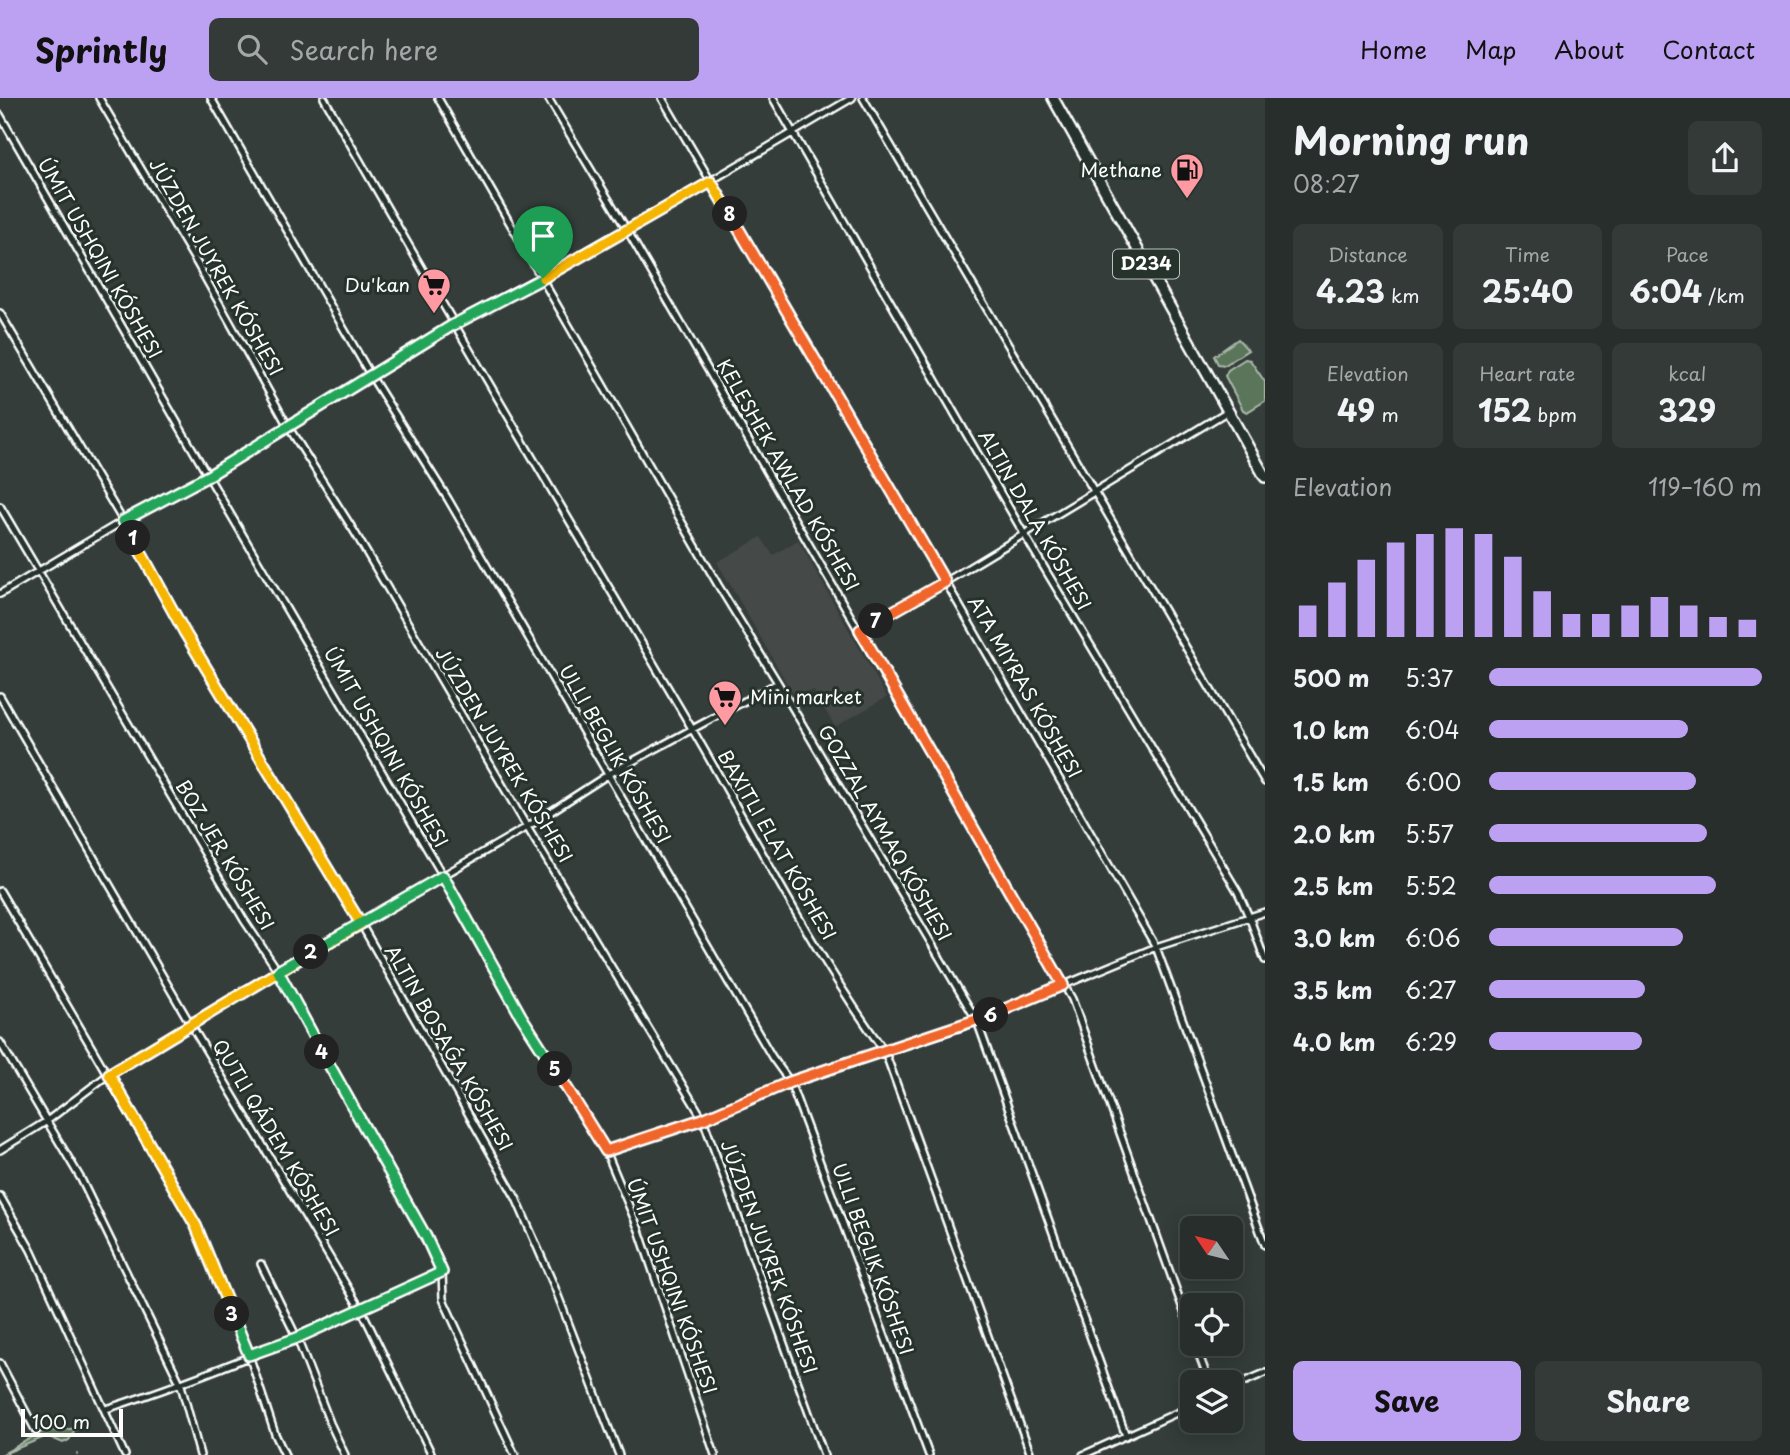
<!DOCTYPE html>
<html lang="en">
<head>
<meta charset="utf-8">
<style>
	:root { --surface:#272e2b; --page:#333a37; --text:#f1f3f6; --muted:#a4a8a9; --line:#434a47; --accent:#bca0f2 }
	body { margin:0; font-family:"Playpen Sans",sans-serif; background:var(--page); color:var(--text); height:100vh; display:flex; flex-direction:column; font-size:26px; white-space:nowrap }
	* { box-sizing:border-box; margin:0 }
	p { font-size:23px; color:var(--muted) }
	.icon { flex:none; width:38px; height:38px; fill:none; stroke:currentColor; stroke-width:2; stroke-linecap:round; stroke-linejoin:round }
	.map { position:relative; flex:1; overflow:hidden }
	.drawer { display:flex; flex-direction:column; background:var(--surface); width:525px }
	.drawer>* { flex:none }
	.needle { width:46px; rotate:305deg }
	.controls { position:absolute; left:1180px; top:1118px; display:grid; gap:14px }
	.controls a { display:grid; place-items:center; width:63px; height:63px; border-radius:10px; background:var(--surface); box-shadow:0 4px 18px #0003,0 0 0 2px var(--line); font-size:35px }
	.scale { position:absolute; left:21px; bottom:18px; width:102px; box-sizing:border-box; padding-left:7px; border:4px solid #fff; border-top:0; font-size:19px; line-height:24px; white-space:nowrap; color:#fff; -webkit-text-stroke:5px #26332d; paint-order:stroke }
	.pin { position:absolute; display:grid; place-items:center; width:60px; height:60px; color:#fff; margin:-72px -30px; border-radius:50% 50% 50% 0; rotate:-45deg; box-shadow:0 0 7px #0007 }
	.pin .icon { rotate:45deg }
	.km { position:absolute; width:35px; height:35px; margin:-18px; border-radius:50%; background:#222; color:#fff; font-size:19px; line-height:35px; text-align:center }
	.round { display:grid; place-items:center; flex:none; width:74px; height:74px; border-radius:10px; background:var(--page) }
	.summary { display:flex; align-items:center; justify-content:space-between; height:119px; padding:0 28px }
	h1 { font-size:38px; font-weight:700; line-height:52px }
	.metrics { display:grid; grid-template-columns:repeat(3,1fr); gap:10px; height:119px; padding:7px 28px }
	.metrics div { display:grid; align-content:center; border-radius:10px; background:var(--page); text-align:center }
	.metrics b { font-size:30px; font-weight:700 }
	.metrics small { font-size:19px; font-weight:400 }
	.metrics p { font-size:19px }
	.chart { height:196px; padding:14px 28px }
	.chart p { display:flex; justify-content:space-between }
	.chart svg { width:100%; height:126px; margin-top:7px; stroke:var(--accent); stroke-width:6 }
	.button { display:flex; gap:14px; margin-top:auto; padding:14px 28px }
	.button a { flex:1; height:80px; border-radius:10px; background:var(--accent); color:#111; font-size:28px; font-weight:700; line-height:80px; text-align:center }
	.button a+a { background:var(--page); color:var(--text) }
	ul { padding:0 28px; list-style:none; font-size:23px }
	li { display:grid; grid-template-columns:112px 84px 1fr; align-items:center; height:52px }
	li i { height:18px; border-radius:9px; background:var(--accent) }
	header { display:flex; align-items:center; gap:42px; box-sizing:border-box; height:98px; padding:0 35px; background:var(--accent); color:#111 }
	header strong { font-size:33px }
	nav { display:flex; gap:38px; margin-inline-start:auto; font-size:24px }
	.search { width:490px; height:63px; background:var(--page); display:flex; align-items:center; gap:18px; box-sizing:border-box; padding:0 24px; border-radius:10px; color:var(--muted); font-size:26px }
	main { display:flex; flex:1; min-height:0 }
	.map>svg:first-child { display:block }
	.built { fill:#454847 }
	.green { fill:#5a745a; stroke:#acbaac; stroke-width:2 }
	.lines { fill:none; stroke-linecap:round; stroke-linejoin:round }
	.stream { stroke:#92a8a9; stroke-width:2 }
	.minor-casing { stroke:#fff; stroke-width:10 }
	.primary-casing { stroke:#fff; stroke-width:14 }
	.minor { stroke:#26332d; stroke-width:5 }
	.primary { stroke:#26332d; stroke-width:9 }
	.split-1-casing { stroke:#fff; stroke-width:14 }
	.split-2-casing { stroke:#fff; stroke-width:14 }
	.split-3-casing { stroke:#fff; stroke-width:14 }
	.split-4-casing { stroke:#fff; stroke-width:14 }
	.split-5-casing { stroke:#fff; stroke-width:14 }
	.split-6-casing { stroke:#fff; stroke-width:14 }
	.split-7-casing { stroke:#fff; stroke-width:14 }
	.split-8-casing { stroke:#fff; stroke-width:14 }
	.split-9-casing { stroke:#fff; stroke-width:14 }
	.split-1 { stroke:#22a559; stroke-width:9 }
	.split-2 { stroke:#f5b400; stroke-width:9 }
	.split-3 { stroke:#f5b400; stroke-width:9 }
	.split-4 { stroke:#22a559; stroke-width:9 }
	.split-5 { stroke:#22a559; stroke-width:9 }
	.split-6 { stroke:#f0652b; stroke-width:9 }
	.split-7 { stroke:#f0652b; stroke-width:9 }
	.split-8 { stroke:#f0652b; stroke-width:9 }
	.split-9 { stroke:#f5b400; stroke-width:9 }
	.labels { text-anchor:middle; stroke-width:6; stroke-linejoin:round; paint-order:stroke }
	.shield { fill:#26332d; stroke:#bec2c0; stroke-width:2 }
	.shield-label { font-size:18px; font-weight:bold; fill:#fff }
	.poi-label { font-size:19px; fill:#fff; stroke:#26332d; text-anchor:end }
	.street-label { font-size:19px; fill:#fff; stroke:#26332d }
</style>
</head>
<body>
<header>
<strong>Sprintly</strong>
<div class="search"><svg class="icon" aria-label="search" viewBox="0 0 24 24"><circle cx="10" cy="10" r="6"/><path d="M15 15l6 6"/></svg>Search here</div>
<nav><a>Home</a><a>Map</a><a>About</a><a>Contact</a></nav>
</header>
<main>
<div class="map">
<svg width="1265" height="1357" viewBox="0 0 1265 1357">
	<rect width="100%" height="100%" fill="#343d39"/>
	<filter id="ink" filterUnits="userSpaceOnUse"><feTurbulence type="fractalNoise" baseFrequency=".0143" numOctaves="2"/><feDisplacementMap in="SourceGraphic" scale="14" xChannelSelector="R" yChannelSelector="G"/><feConvolveMatrix kernelMatrix="1 2 1 2 8 2 1 2 1" color-interpolation-filters="sRGB"/></filter>
	<g filter="url(#ink)">
		<path class="built" d="M761,439l12,18 25,-15 89,157 -52,30 -22,-37 -17,9 -79,-137z"/>
		<path class="green" d="M1238,241l10,11 -23,15 -7,-1 -4,-8z
			M1245,261l5,1 15,22v19l-18,11 -4,-2 -18,-34 3,-6z
			M76,1330l-7,12 -6,3 -16,-7 -39,16 -1,3h-6l46,-26 9,2z"/>
		<g class="lines">
			<path class="stream" d="M77,1356v1"/>
			<g class="minor-casing">
				<path id="minor" d="M99,0l99,167 91,163 65,103 173,296 176,292 121,336
					M211,0l160,278 77,123 324,558 18,25 139,373
					M324,0c120,211 244,420 367,629 64,109 120,223 194,325l146,403
					M438,0l280,487 60,98 199,338 149,415
					M548,0l79,132 445,769 120,335
					M662,0l293,500 201,349 109,298
					M773,0l251,436 214,358 12,27 15,41
					M863,0l402,684
					M0,17l208,361 235,400 78,140 85,135 33,79 76,225
					M0,215l123,208 62,112 176,291 155,274 39,90 64,167
					M0,408l244,414 34,51 148,266 16,35 1,27 72,156
					M0,496l123,-73 85,-45 245,-151 174,-95 225,-132
					M860,532l85,-48 283,-171
					M0,598l191,329 173,290 68,140
					M0,793l196,335 53,129 26,79 10,21
					M0,944l81,137 100,206 19,70
					M0,1052l47,-29 62,-47 169,-103 249,-144 82,-53 169,-91
					M606,1053l97,-32 87,-37 187,-61 179,-74 109,-35
					M0,1098l31,54 94,205
					M261,1166l36,74 33,85 15,32
					M1195,1246l14,38
					M0,1265l36,68
					M1230,1290l35,-15
					M106,1311c115,-37 226,-86 336,-137
					M1083,1357l109,-49"/>
			</g>
			<g class="primary-casing">
				<path id="primary" d="M1053,0l212,379"/>
			</g>
			<use href="#minor" class="minor"/>
			<use href="#primary" class="primary"/>
		</g>
	</g>
	<g class="lines" filter="url(#ink)">
		<g class="split-1-casing">
			<path id="split-1" d="M133,440l-10,-17 85,-45 245,-151 90,-47"/>
		</g>
		<g class="split-2-casing">
			<path id="split-2" d="M133,440l52,95 176,291 -50,28"/>
		</g>
		<g class="split-3-casing">
			<path id="split-3" d="M232,1216l-36,-88 -87,-152 202,-122"/>
		</g>
		<g class="split-4-casing">
			<path id="split-4" d="M232,1216l17,41 48,-17 145,-66 -16,-35 -104,-185"/>
		</g>
		<g class="split-5-casing">
			<path id="split-5" d="M322,954l-44,-81 165,-95 78,140 34,53"/>
		</g>
		<g class="split-6-casing">
			<path id="split-6" d="M555,971l51,82 97,-32 87,-37 201,-67"/>
		</g>
		<g class="split-7-casing">
			<path id="split-7" d="M876,523l-16,9 203,355 -72,30"/>
		</g>
		<g class="split-8-casing">
			<path id="split-8" d="M730,116l215,368 -69,39"/>
		</g>
		<g class="split-9-casing">
			<path id="split-9" d="M543,180l168,-96 19,32"/>
		</g>
		<use href="#split-1" class="split-1"/>
		<use href="#split-2" class="split-2"/>
		<use href="#split-3" class="split-3"/>
		<use href="#split-4" class="split-4"/>
		<use href="#split-5" class="split-5"/>
		<use href="#split-6" class="split-6"/>
		<use href="#split-7" class="split-7"/>
		<use href="#split-8" class="split-8"/>
		<use href="#split-9" class="split-9"/>
	</g>
	<defs>
		<g id="fuel-pin" transform="scale(1.75)"><path d="M0 17L-7.5 6A9.5 9.5 0 1 1 7.5 6Z" fill="#ff9aa2" stroke="#26332d"/><path d="M-5.5-6h7V0h2V4h1.3V-2.5L3-4.5l.8-.8L6-3V5H2.5V1h-1V6h-7ZM-4.2-4.7v3.2H.2V-4.7Z" fill="#111"/></g>
		<g id="supermarket-pin" transform="scale(1.75)"><path d="M0 17L-7.5 6A9.5 9.5 0 1 1 7.5 6Z" fill="#ff9aa2" stroke="#26332d"/><path d="M-6-5.5h2.5l.6 2H6L4.5 2H-2.5L-4.4-4H-6ZM-1.5 3.2a1.3 1.3 0 1 0 .1 0ZM3 3.2a1.3 1.3 0 1 0 .1 0Z" fill="#111"/></g>
	</defs>
	<g fill-rule="evenodd">
		<use href="#fuel-pin" x="1187" y="72"/>
		<use href="#supermarket-pin" x="434" y="187"/>
		<use href="#supermarket-pin" x="725" y="599"/>
	</g>
	<g class="labels">
		<rect class="shield" x="1113" y="151.5" width="66" height="29" rx="5"/>
		<g class="shield-label">
			<text x="1146" y="172">D234</text>
		</g>
		<g class="poi-label">
			<text x="1162" y="79">Methane</text>
			<text x="410" y="194">Du'kan</text>
			<text x="750" y="606" text-anchor="start">Mini market</text>
		</g>
		<g class="street-label">
			<text transform="translate(100 160) rotate(60)" y="7">ÚMIT USHQINI KÓSHESI</text>
			<text transform="translate(216 169) rotate(60)" y="7">JÚZDEN JUYREK KÓSHESI</text>
			<text transform="translate(788 377) rotate(60)" y="7">KELESHEK AWLAD KÓSHESI</text>
			<text transform="translate(1035 422) rotate(60)" y="7">ALTIN DALA KÓSHESI</text>
			<text transform="translate(1025 589) rotate(60)" y="7">ATA MIYRAS KÓSHESI</text>
			<text transform="translate(386 649) rotate(60)" y="7">ÚMIT USHQINI KÓSHESI</text>
			<text transform="translate(615 656) rotate(60)" y="7">ULLI BEGLIK KÓSHESI</text>
			<text transform="translate(504 657) rotate(59)" y="7">JÚZDEN JUYREK KÓSHESI</text>
			<text transform="translate(885 735) rotate(60)" y="7">GOZZAL AYMAQ KÓSHESI</text>
			<text transform="translate(777 747) rotate(60)" y="7">BAXITLI ELAT KÓSHESI</text>
			<text transform="translate(225 757) rotate(59)" y="7">BOZ JER KÓSHESI</text>
			<text transform="translate(449 950) rotate(60)" y="7">ALTIN BOSAǴA KÓSHESI</text>
			<text transform="translate(276 1040) rotate(59)" y="7">QUTLI QÁDEM KÓSHESI</text>
			<text transform="translate(769 1159) rotate(70)" y="7">JÚZDEN JUYREK KÓSHESI</text>
			<text transform="translate(873 1161) rotate(70)" y="7">ULLI BEGLIK KÓSHESI</text>
			<text transform="translate(672 1188) rotate(70)" y="7">ÚMIT USHQINI KÓSHESI</text>
		</g>
	</g>
</svg>
<div class="controls">
<a><svg class="needle" viewBox="-14 -14 28 28"><path d="M0-13l5 13h-10z" fill="#e53935"/><path d="M0 13l5-13h-10z" fill="#a4a8a9"/></svg></a>
<a><svg class="icon" aria-label="locate" viewBox="0 0 24 24"><circle cx="12" cy="12" r="6"/><path d="M12 2v4M12 18v4M2 12h4M18 12h4"/></svg></a>
<a><svg class="icon" aria-label="layers" viewBox="0 0 24 24"><path d="M12 4l9 5-9 5-9-5zM3 14l9 5 9-5"/></svg></a>
</div>
<div class="scale">100 m</div>
<div class="pin" style="left:543px;top:180px;background:#1e9e55"><svg class="icon" aria-label="arrive" viewBox="0 0 24 24"><path d="M6 21V4h12l-3 4 3 4H6"/></svg></div>
<b class="km" style="left:133px;top:440px">1</b>
<b class="km" style="left:311px;top:854px">2</b>
<b class="km" style="left:232px;top:1216px">3</b>
<b class="km" style="left:322px;top:954px">4</b>
<b class="km" style="left:555px;top:971px">5</b>
<b class="km" style="left:991px;top:917px">6</b>
<b class="km" style="left:876px;top:523px">7</b>
<b class="km" style="left:730px;top:116px">8</b>
</div>
<section class="drawer">
<div class="summary"><div><h1>Morning run</h1><p>08:27</p></div><a class="round"><svg class="icon" aria-label="share" viewBox="0 0 24 24"><path d="M12 15V3M7 8l5-5 5 5M5 13v7h14v-7"/></svg></a></div>
<div class="metrics">
<div><p>Distance</p><b>4.23<small> km</small></b></div>
<div><p>Time</p><b>25:40</b></div>
<div><p>Pace</p><b>6:04<small> /km</small></b></div>
</div>
<div class="metrics">
<div><p>Elevation</p><b>49<small> m</small></b></div>
<div><p>Heart rate</p><b>152<small> bpm</small></b></div>
<div><p>kcal</p><b>329</b></div>
</div>
<div class="chart"><p><span>Elevation</span>119–160 m</p>
<svg viewBox="0 0 160 44" preserveAspectRatio="none"><path d="M5 44V33M15 44V25M25 44V17M35 44V11M45 44V8M55 44V6M65 44V8M75 44V16M85 44V28M95 44V36M105 44V36M115 44V33M125 44V30M135 44V33M145 44V37M155 44V38"/></svg>
</div>
<ul>
<li><b>500 m</b>5:37<i style="width:100%"></i></li>
<li><b>1.0 km</b>6:04<i style="width:73%"></i></li>
<li><b>1.5 km</b>6:00<i style="width:76%"></i></li>
<li><b>2.0 km</b>5:57<i style="width:80%"></i></li>
<li><b>2.5 km</b>5:52<i style="width:83%"></i></li>
<li><b>3.0 km</b>6:06<i style="width:71%"></i></li>
<li><b>3.5 km</b>6:27<i style="width:57%"></i></li>
<li><b>4.0 km</b>6:29<i style="width:56%"></i></li>
</ul>
<div class="button"><a>Save</a><a>Share</a></div>
</section>
</main>
</body>
</html>
